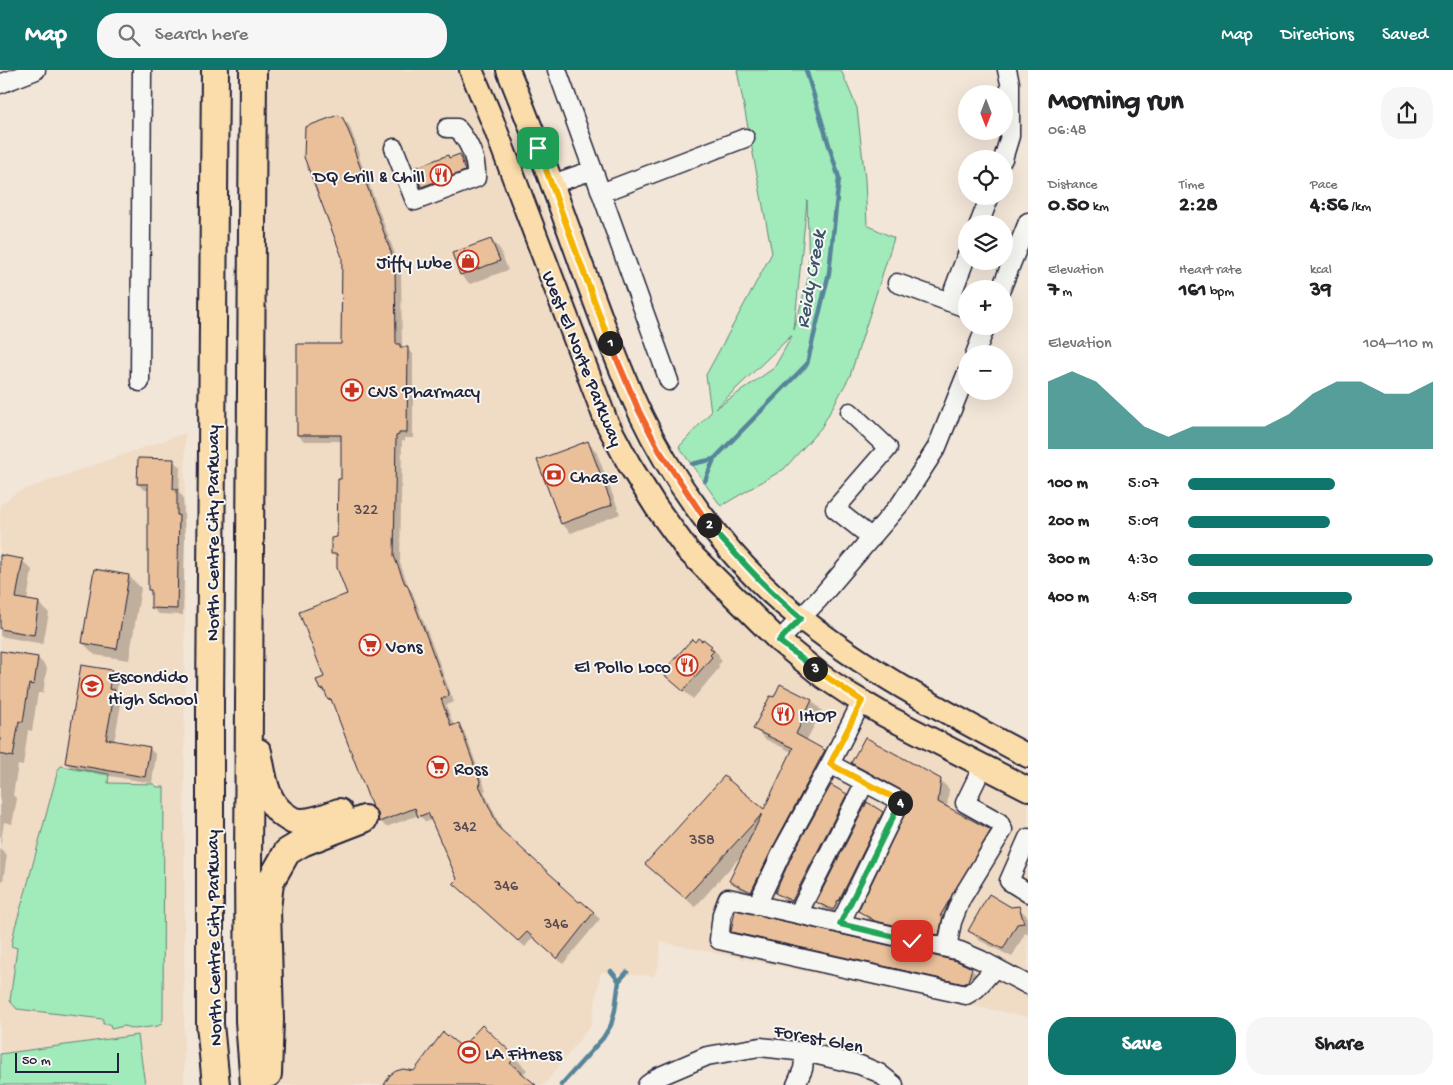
<!DOCTYPE html>
<html lang="en">
<head>
<meta charset="utf-8">
<style>
	:root { --surface:#fff; --page:#f6f6f6; --text:#202124; --muted:#757577; --accent:#0f766e }
	body { margin:0; font-family:"Gochi Hand",sans-serif; background:var(--page); color:var(--text); height:100vh; display:flex; flex-direction:column; font-size:19px; white-space:nowrap }
	* { box-sizing:border-box; margin:0 }
	p { font-size:16px; color:var(--muted) }
	.icon { flex:none; width:28px; height:28px; fill:none; stroke:currentColor; stroke-width:2; stroke-linecap:round; stroke-linejoin:round }
	.map { position:relative; flex:1; overflow:hidden }
	.details { display:flex; flex-direction:column; background:var(--surface); width:425px }
	.details>* { flex:none }
	.needle { width:32px; rotate:180deg }
	.controls { position:absolute; left:958px; top:15px; display:grid; gap:10px }
	.controls a { display:grid; place-items:center; width:55px; height:55px; border-radius:50%; background:var(--surface); box-shadow:0 5px 20px #0002; font-size:25px }
	.scale { position:absolute; left:15px; bottom:12px; width:104px; box-sizing:border-box; padding-left:5px; border:2px solid #22223b; border-top:0; font-size:14px; line-height:18px; white-space:nowrap; color:#22223b; -webkit-text-stroke:4px #f6f6f2; paint-order:stroke }
	.pin { position:absolute; display:grid; place-items:center; width:42px; height:42px; color:#fff; margin:-21px; border-radius:10px; box-shadow:0 2px 8px #0006 }
	.km { position:absolute; width:25px; height:25px; margin:-12px; border-radius:50%; background:#222; color:#fff; font-size:14px; line-height:25px; text-align:center }
	.round { display:grid; place-items:center; flex:none; width:52px; height:52px; border-radius:20px; background:var(--page) }
	.headline { display:flex; align-items:center; justify-content:space-between; height:85px; padding:0 20px }
	h1 { font-size:28px; font-weight:700; line-height:38px }
	.metrics { display:grid; grid-template-columns:repeat(3,1fr); gap:8px; height:85px; padding:5px 20px }
	.metrics div { display:grid; align-content:center }
	.metrics b { font-size:21px; font-weight:700 }
	.metrics small { font-size:14px; font-weight:400 }
	.metrics p { font-size:14px }
	.chart { height:140px; padding:10px 20px }
	.chart p { display:flex; justify-content:space-between }
	.chart svg { width:100%; height:90px; margin-top:5px; fill:var(--accent); opacity:.7 }
	.primary-button { display:flex; gap:10px; margin-top:auto; padding:10px 20px }
	.primary-button a { flex:1; height:58px; border-radius:20px; background:var(--accent); color:#fff; font-size:20px; font-weight:700; line-height:58px; text-align:center }
	.primary-button a+a { background:var(--page); color:var(--text) }
	ul { padding:0 20px; list-style:none; font-size:16px }
	li { display:grid; grid-template-columns:80px 60px 1fr; align-items:center; height:38px }
	li i { height:12px; border-radius:6px; background:var(--accent) }
	header { display:flex; align-items:center; gap:30px; box-sizing:border-box; height:70px; padding:0 25px; background:var(--accent); color:#fff }
	header strong { font-size:24px }
	nav { display:flex; gap:28px; margin-inline-start:auto; font-size:18px }
	.search { width:350px; height:45px; background:var(--page); display:flex; align-items:center; gap:12px; box-sizing:border-box; padding:0 18px; border-radius:20px; color:var(--muted); font-size:19px }
	main { display:flex; flex:1; min-height:0 }
	.map>svg:first-child { display:block }
	.built { fill:#f0dbc5 }
	.green { fill:#a1eab9; stroke:#62867a; fill-rule:evenodd }
	.shadow { fill:#0003 }
	.lines { fill:none; stroke-linecap:round; stroke-linejoin:round }
	.stream { stroke:#57859a; stroke-width:4.5 }
	.building { fill:#eac09a; stroke:#22223b }
	.minor-casing { stroke:#22223b; stroke-width:21 }
	.major-casing { stroke:#22223b; stroke-width:26 }
	.highway-casing { stroke:#22223b; stroke-width:30 }
	.minor { stroke:#f6f6f2; stroke-width:18 }
	.major { stroke:#fbddab; stroke-width:22 }
	.highway { stroke:#fbddab; stroke-width:26 }
	.split-1-casing { stroke:#fff; stroke-width:10 }
	.split-2-casing { stroke:#fff; stroke-width:10 }
	.split-3-casing { stroke:#fff; stroke-width:10 }
	.split-4-casing { stroke:#fff; stroke-width:10 }
	.split-5-casing { stroke:#fff; stroke-width:10 }
	.split-1 { stroke:#f5b400; stroke-width:6 }
	.split-2 { stroke:#f0652b; stroke-width:6 }
	.split-3 { stroke:#22a559; stroke-width:6 }
	.split-4 { stroke:#f5b400; stroke-width:6 }
	.split-5 { stroke:#22a559; stroke-width:6 }
	.labels { text-anchor:middle; stroke-width:4; stroke-linejoin:round; paint-order:stroke }
	.number-label { font-size:16px; fill:#544a53 }
	.poi-label { font-size:19px; fill:#22223b; stroke:#f6f6f2; text-anchor:start }
	.street-label { font-size:19px; fill:#22223b; stroke:#f6f6f2 }
	.water-label { font-size:20px; font-style:italic; fill:#3c546a; stroke:#f6f6f2 }
</style>
</head>
<body>
<header>
<strong>Map</strong>
<div class="search"><svg class="icon" aria-label="search" viewBox="0 0 24 24"><circle cx="10" cy="10" r="6"/><path d="M15 15l6 6"/></svg>Search here</div>
<nav><a>Map</a><a>Directions</a><a>Saved</a></nav>
</header>
<main>
<div class="map">
<svg width="1028" height="1015" viewBox="0 0 1028 1015">
	<rect width="100%" height="100%" fill="#f2e6d8"/>
	<filter id="ink" filterUnits="userSpaceOnUse"><feTurbulence type="fractalNoise" baseFrequency=".02" numOctaves="2"/><feDisplacementMap in="SourceGraphic" scale="10" xChannelSelector="R" yChannelSelector="G"/><feConvolveMatrix kernelMatrix="1 2 1 2 8 2 1 2 1" color-interpolation-filters="sRGB"/></filter>
	<g filter="url(#ink)">
		<path class="built" d="M268,0h224l45,118 62,176 23,51 45,83 34,46 87,87 42,33 62,38 136,71v244l-367,-75 -3,24 -4,10 -53,-4 -10,53 -47,60h-267l-4,-180 -9,-46 1,-53 -5,-100 5,-28v-581z
			M185,363l-1,652h-184v-580l17,-13z"/>
		<path class="green" d="M737,0h104l16,38 8,71 2,46 27,13 -44,138 -29,52 -37,41 -63,37 -42,-59 32,-35 -5,-37 66,-122zM807,130l2,75 -15,55 13,-129zM792,266l-18,32 -59,41 76,-73z
			M61,696l48,8 -1,9 46,1 3,3h7l-1,232 -2,5 -3,2 -24,3 -10,-3 -13,3 -1,-5h-7v-5l-86,-10 -7,-8 7,-53 -6,-2 4,-19 11,-37 32,-120z
			M138,965l7,50h-145v-31z"/>
		<path class="shadow" d="M343,49l6,6 11,29 -1,3 42,113 1,78h5l6,6v84h-8v3h-3l-2,122 9,25 3,3 42,111 -8,3 8,21 4,-1 6,6 22,59 -2,1 20,43 55,50 6,7 15,13 1,-2 19,17 -37,45 -30,-27 -8,10 -65,-58 -2,-10 -26,-59 -6,2 -7,-7 -33,12 -6,-6 -1,-8 -44,-108 -14,-16 28,-94 -11,-35 -6,-7 7,-14 3,-59v-39h-38l-6,-6 44,-90z
			M460,85l9,9 4,16 -42,16 -9,-9 -7,-19 33,-12 2,3z
			M491,170l9,9 8,21 -38,14 -9,-9 -7,-21z
			M587,372l9,9 24,63 -49,19 -9,-9 -24,-63z
			M173,391l7,6 -1,26 4,4 2,41 -2,77 -24,-1 -7,-6v-15l-3,-4 1,-99h-6l-6,-6z
			M0,483l7,4 15,3 10,10 -5,31 12,2 10,10 -6,31 -43,-8z
			M95,501l34,5 12,12 -12,72 -34,-5 -12,-12z
			M695,573l16,4 9,9 -2,1 4,4 -4,4 2,2 -27,32 -20,-17z
			M0,582l38,6 9,10 -4,25h-5l-6,38 -4,-1 -5,36 -5,-1 -5,30 4,4 -5,25 -8,-2 -4,25z
			M111,601l8,7 -3,15 6,6 -8,43 35,6 7,7 -4,28 -78,-13 -8,-7z
			M781,616l31,15 10,10 -16,30 18,10 10,10 -73,140 -20,-10 -10,-10 11,-26 -47,52 -48,-43 117,-53 28,-59 -27,-13 -10,-10 19,-30z
			M853,693l87,17 9,9 -2,19 43,23 9,9 -52,103 -62,-14 -16,-9 -9,-9 52,-110 -1,-3 -49,-26z
			M846,725l12,12 -54,105 -16,-8 -12,-12z
			M882,743l12,12 -49,96 -16,-7 -12,-12z
			M0,778l7,7 -4,26 -3,-1z
			M1018,837l9,9 1,17h-3l-13,24 -33,-17 -9,-9 41,-23z
			M735,842l236,57 12,12 -6,14 -233,-52 -12,-12z
			M463,978l52,10 12,12 -5,5 12,10h-147z"/>
		<g class="lines">
			<path class="stream" d="M692,394l22,-5
				M705,411l9,-22 93,-95 22,-91 10,-95 -33,-108
				M611,901l8,10
				M561,1015l42,-47 8,-13 4,-15 4,-29 8,-9"/>
		</g>
		<path class="building" d="M338,45l5,3 12,29 -1,3 41,113 1,81h4v3h8l-1,86h-8v2l-3,1 -2,120 11,28h2l42,112 -8,3 10,27 8,-3 22,61 -2,1 20,43 61,55 -1,1 20,18 2,-1 13,11 -37,47 -30,-27 -9,9 -65,-58 4,-4 -29,-66 -10,4 -3,-9 -36,14 -1,-9 -6,-6 -41,-108 -3,1 -4,-11 -4,1 -4,-10 8,-3 -25,-65 48,-18 -10,-26v-14h-6v-16l6,-1 1,-58h3v-44h-44v-91h44l1,-87 -38,-100 1,-30z
			M460,84l5,17 -44,16 -7,-19 34,-13 1,3z
			M491,169l9,22 -40,14 -8,-22z
			M588,371l24,64 -51,19 -24,-64z
			M138,388l36,1 -1,30h4v26h2l-2,94 -26,-1v-18h-3v-106h-11z
			M0,485l23,4 -7,39 23,4 -5,33 -34,-6z
			M94,499l35,6 -12,74 -35,-6z
			M698,568l4,3 1,-2 9,7 -2,2 4,3 -4,4 2,2 -29,34 -21,-18 30,-34 3,3z
			M0,581l38,6 -4,28 -5,-1 -6,38 -4,-1 -6,36 -13,-3z
			M81,595l31,5 -3,19 6,1 -9,49 44,8 -5,30 -80,-14z
			M780,614l32,16 -16,34 29,16 -51,95 -23,47 -22,-11 33,-67 -77,84 -40,-34 79,-88 40,33 29,-61 -40,-19 17,-33 4,1z
			M865,667l76,42 -3,23 53,28 -51,86h3l-4,19 -64,-14 -17,-10 53,-110 -2,-5 -4,-4 -54,-29z
			M831,715l16,9 -55,107 -17,-8 17,-38z
			M867,732l16,10 -44,89 -1,-1 -5,10 -17,-8z
			M989,824l22,13 8,-1 5,17 -7,1 -14,25 -35,-18z
			M735,840l222,51 15,7 -4,13 -4,3 -233,-52z
			M482,955l34,32 -6,6 26,22h-152l6,-10 6,-4 7,-2 11,2 29,-39 19,15z"/>
		<g class="lines">
			<g class="minor-casing">
				<path id="minor" d="M557,0l112,311
					M0,14l36,-14
					M394,78l21,53 61,-23c1,-19 -7,-36 -19,-50h-10
					M1003,89l7,-23v-53l-3,-13
					M552,114l41,-14
					M601,123l144,-55
					M979,154l11,-28
					M897,213l69,25
					M1001,219l27,-67
					M949,232l17,-45
					M975,284l11,-28
					M140,312l2,-312
					M850,342l38,36 -53,61 37,29
					M779,571l40,-42 82,-96 36,-56 29,-72
					M1028,768l-19,43 19,12
					M757,835l26,-55 47,-86
					M798,844l67,-132
					M840,854l60,-123 -70,-37 32,-63
					M947,878l5,-26 9,-23 42,-69 -4,-8 -34,-19 18,-37
					M995,898l-19,21 -10,6 -247,-55 3,-26 6,-16 232,53 21,9 47,25
					M647,1015l11,-8 49,-21 53,-9 45,5 55,13 19,8 15,12
					M796,1015l7,-16 2,-17"/>
			</g>
			<g class="major-casing">
				<path id="major" d="M471,0l21,50 114,301 23,43 27,43 32,44 91,90 43,35 27,18 37,22 142,73
					M508,0c26,64 50,129 73,194 19,49 35,99 58,147 32,68 84,140 141,190 76,65 160,108 248,155"/>
			</g>
			<g class="highway-casing">
				<path id="highway" d="M215,0l-5,633v321l6,61
					M253,0l-5,796 1,155 5,64
					M258,682c5,22 6,49 26,63 3,2 7,5 10,6 14,4 32,-4 45,-9
					M268,1004l2,-54 -3,-111 3,-27 17,-30 15,-9 62,-24"/>
			</g>
			<use href="#minor" class="minor"/>
			<use href="#major" class="major"/>
			<use href="#highway" class="highway"/>
		</g>
	</g>
	<g class="lines" filter="url(#ink)">
		<g class="split-1-casing">
			<path id="split-1" d="M538,78l72,195"/>
		</g>
		<g class="split-2-casing">
			<path id="split-2" d="M610,273l29,68 20,39 50,75"/>
		</g>
		<g class="split-3-casing">
			<path id="split-3" d="M709,455c30,33 58,65 92,93l-22,23 36,28"/>
		</g>
		<g class="split-4-casing">
			<path id="split-4" d="M815,599l47,32 -32,63 70,37v2"/>
		</g>
		<g class="split-5-casing">
			<path id="split-5" d="M900,733l-60,121 72,17"/>
		</g>
		<use href="#split-1" class="split-1"/>
		<use href="#split-2" class="split-2"/>
		<use href="#split-3" class="split-3"/>
		<use href="#split-4" class="split-4"/>
		<use href="#split-5" class="split-5"/>
	</g>
	<defs>
		<g id="restaurant-ring" transform="scale(1.125)"><circle r="9.5" fill="#f6f6f2" stroke="#c8321e" stroke-width="1.5"/><path d="M-5-6h1v4h1v-4h1v4h1v-4h1v5L-1.5 .5V6h-2V.5L-5-1ZM5-6V6H3V1.5H1.5Q1.5-4 5-6Z" fill="#c8321e"/></g>
		<g id="shop-ring" transform="scale(1.125)"><circle r="9.5" fill="#f6f6f2" stroke="#c8321e" stroke-width="1.5"/><path d="M-5-2.5h2.3a2.7 3.5 0 0 1 5.4 0H5L5.5 6h-11ZM-1.5-2.5h3a1.5 2.3 0 0 0-3 0Z" fill="#c8321e"/></g>
		<g id="pharmacy-ring" transform="scale(1.125)"><circle r="9.5" fill="#f6f6f2" stroke="#c8321e" stroke-width="1.5"/><path d="M-2-6h4v4h4v4h-4v4h-4v-4h-4v-4h4Z" fill="#c8321e"/></g>
		<g id="bank-ring" transform="scale(1.125)"><circle r="9.5" fill="#f6f6f2" stroke="#c8321e" stroke-width="1.5"/><path d="M-6-4H6V4H-6ZM0-2.3a2.3 2.3 0 1 0 0 4.6a2.3 2.3 0 1 0 0-4.6Z" fill="#c8321e"/></g>
		<g id="supermarket-ring" transform="scale(1.125)"><circle r="9.5" fill="#f6f6f2" stroke="#c8321e" stroke-width="1.5"/><path d="M-6-5.5h2.5l.6 2H6L4.5 2H-2.5L-4.4-4H-6ZM-1.5 3.2a1.3 1.3 0 1 0 .1 0ZM3 3.2a1.3 1.3 0 1 0 .1 0Z" fill="#c8321e"/></g>
		<g id="school-ring" transform="scale(1.125)"><circle r="9.5" fill="#f6f6f2" stroke="#c8321e" stroke-width="1.5"/><path d="M0-5L7-2L0 1L-7-2ZM-4 1L0 2.5L4 1V4Q0 6-4 4Z" fill="#c8321e"/></g>
		<g id="stadium-ring" transform="scale(1.125)"><circle r="9.5" fill="#f6f6f2" stroke="#c8321e" stroke-width="1.5"/><path d="M0-5a6.5 5 0 1 0 0 10a6.5 5 0 1 0 0-10ZM-3.5-1.8h7v3.6h-7Z" fill="#c8321e"/></g>
	</defs>
	<g fill-rule="evenodd">
		<use href="#restaurant-ring" x="441" y="105"/>
		<use href="#shop-ring" x="468" y="191"/>
		<use href="#pharmacy-ring" x="352" y="320"/>
		<use href="#bank-ring" x="554" y="405"/>
		<use href="#supermarket-ring" x="370" y="575"/>
		<use href="#restaurant-ring" x="687" y="595"/>
		<use href="#school-ring" x="92" y="616"/>
		<use href="#restaurant-ring" x="783" y="644"/>
		<use href="#supermarket-ring" x="438" y="697"/>
		<use href="#stadium-ring" x="469" y="982"/>
	</g>
	<g class="labels">
		<g class="number-label">
			<text x="366" y="444">322</text>
			<text x="465" y="761">342</text>
			<text x="702" y="774">358</text>
			<text x="506" y="820">346</text>
			<text x="556" y="858">346</text>
		</g>
		<g class="poi-label">
			<text x="425" y="112" text-anchor="end">DQ Grill &amp; Chill</text>
			<text x="452" y="198" text-anchor="end">Jiffy Lube</text>
			<text x="368" y="327">CVS Pharmacy</text>
			<text x="570" y="412">Chase</text>
			<text x="386" y="582">Vons</text>
			<text x="671" y="602" text-anchor="end">El Pollo Loco</text>
			<text x="108" y="612">Escondido<tspan x="108" dy="22">High School</tspan></text>
			<text x="799" y="651">IHOP</text>
			<text x="454" y="704">Ross</text>
			<text x="485" y="989">LA Fitness</text>
		</g>
		<g class="street-label">
			<text transform="translate(584 288) rotate(68)" y="7">West El Norte Parkway</text>
			<text transform="translate(211 463) rotate(-90)" y="7">North Centre City Parkway</text>
			<text transform="translate(212 868) rotate(-91)" y="7">North Centre City Parkway</text>
			<text transform="translate(819 967) rotate(11)" y="7">Forest Glen</text>
		</g>
		<g class="water-label">
			<text transform="translate(809 209) rotate(-80)" y="7">Reidy Creek</text>
		</g>
	</g>
</svg>
<div class="controls">
<a><svg class="needle" viewBox="-14 -14 28 28"><path d="M0-13l5 13h-10z" fill="#e53935"/><path d="M0 13l5-13h-10z" fill="#757577"/></svg></a>
<a><svg class="icon" aria-label="locate" viewBox="0 0 24 24"><circle cx="12" cy="12" r="6"/><path d="M12 2v4M12 18v4M2 12h4M18 12h4"/></svg></a>
<a><svg class="icon" aria-label="layers" viewBox="0 0 24 24"><path d="M12 4l9 5-9 5-9-5zM3 14l9 5 9-5"/></svg></a>
<a>+</a>
<a>−</a>
</div>
<div class="scale">50 m</div>
<div class="pin" style="left:538px;top:78px;background:#1e9e55"><svg class="icon" aria-label="arrive" viewBox="0 0 24 24"><path d="M6 21V4h12l-3 4 3 4H6"/></svg></div>
<div class="pin" style="left:912px;top:871px;background:#d93025"><svg class="icon" aria-label="check" viewBox="0 0 24 24"><path d="M5 12l5 5 9-10"/></svg></div>
<b class="km" style="left:610px;top:273px">1</b>
<b class="km" style="left:709px;top:455px">2</b>
<b class="km" style="left:815px;top:599px">3</b>
<b class="km" style="left:900px;top:733px">4</b>
</div>
<section class="details">
<div class="headline"><div><h1>Morning run</h1><p>06:48</p></div><a class="round"><svg class="icon" aria-label="share" viewBox="0 0 24 24"><path d="M12 15V3M7 8l5-5 5 5M5 13v7h14v-7"/></svg></a></div>
<div class="metrics">
<div><p>Distance</p><b>0.50<small> km</small></b></div>
<div><p>Time</p><b>2:28</b></div>
<div><p>Pace</p><b>4:56<small> /km</small></b></div>
</div>
<div class="metrics">
<div><p>Elevation</p><b>7<small> m</small></b></div>
<div><p>Heart rate</p><b>161<small> bpm</small></b></div>
<div><p>kcal</p><b>39</b></div>
</div>
<div class="chart"><p><span>Elevation</span>104–110 m</p>
<svg viewBox="0 0 160 44" preserveAspectRatio="none"><path d="M0 44V11L10 6L20 11L30 22L40 33L50 38L60 33L70 33L80 33L90 33L100 27L110 17L120 11L130 11L140 17L150 17L160 11V44z"/></svg>
</div>
<ul>
<li><b>100 m</b>5:07<i style="width:60%"></i></li>
<li><b>200 m</b>5:09<i style="width:58%"></i></li>
<li><b>300 m</b>4:30<i style="width:100%"></i></li>
<li><b>400 m</b>4:59<i style="width:67%"></i></li>
</ul>
<div class="primary-button"><a>Save</a><a>Share</a></div>
</section>
</main>
</body>
</html>
